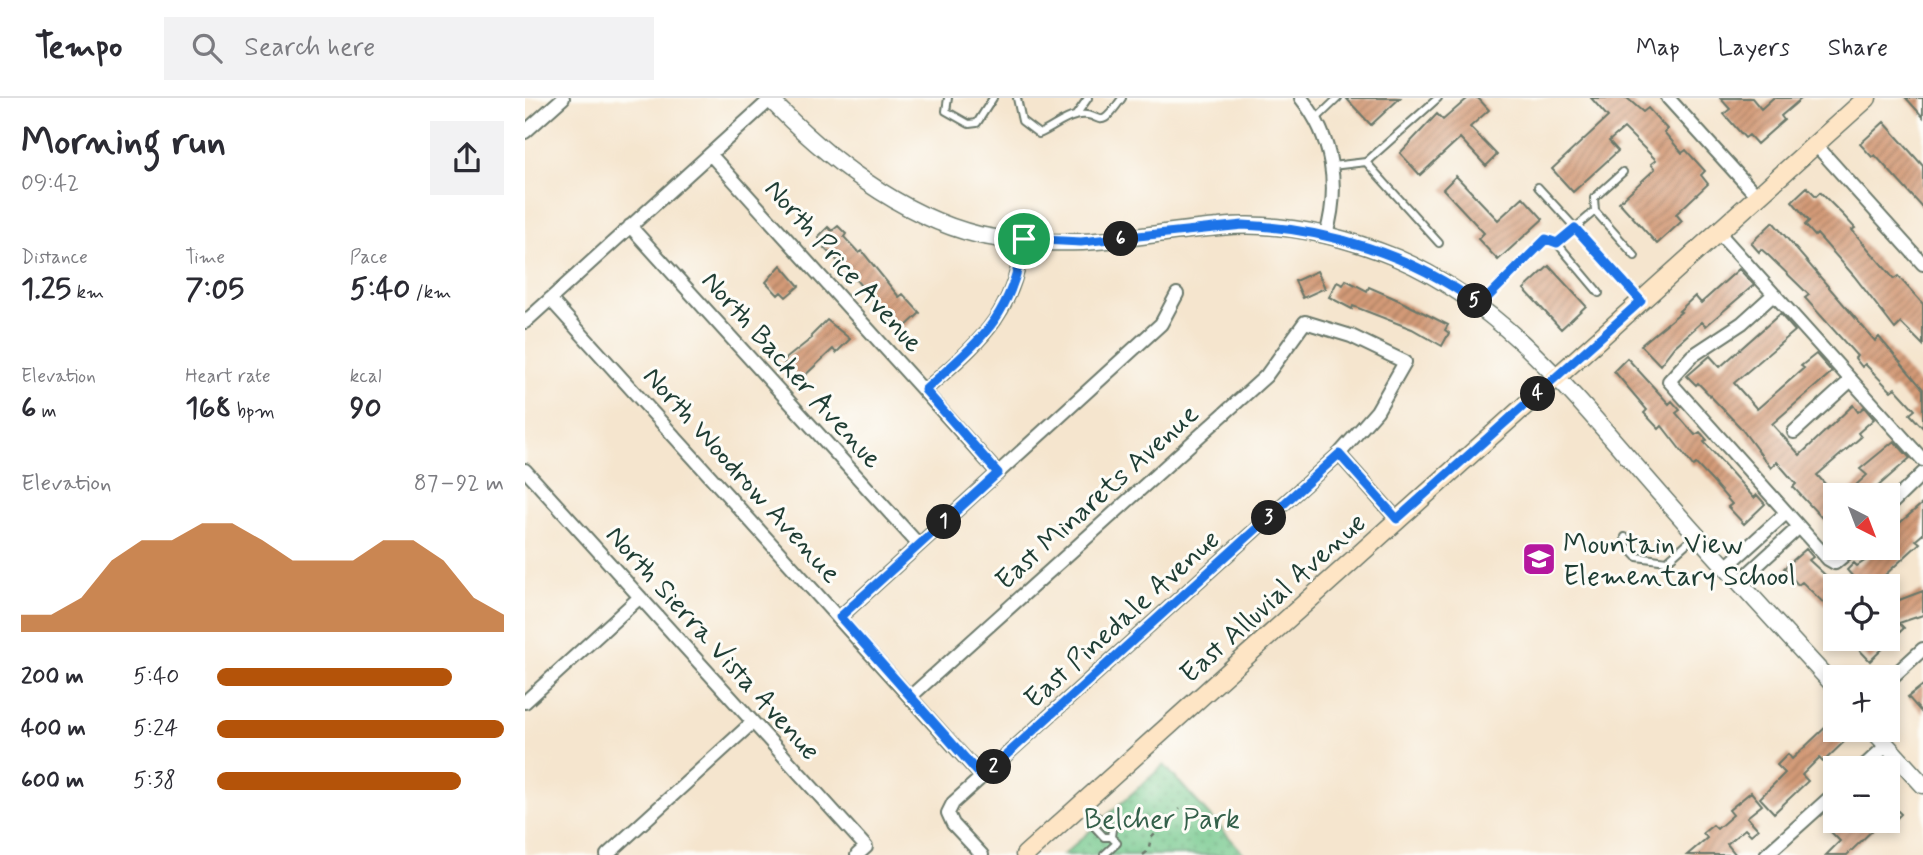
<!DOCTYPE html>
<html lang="en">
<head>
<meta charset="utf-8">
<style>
	:root { --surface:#fff; --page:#f2f2f3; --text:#2b2b33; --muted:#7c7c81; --line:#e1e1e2; --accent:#b45309 }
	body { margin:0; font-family:Mynerve,sans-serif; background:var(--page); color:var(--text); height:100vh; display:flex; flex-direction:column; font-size:26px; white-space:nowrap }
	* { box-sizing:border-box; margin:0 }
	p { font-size:23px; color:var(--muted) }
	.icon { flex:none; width:38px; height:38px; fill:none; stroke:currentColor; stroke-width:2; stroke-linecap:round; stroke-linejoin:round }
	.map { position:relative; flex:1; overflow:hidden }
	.drawer { display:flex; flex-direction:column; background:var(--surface); width:525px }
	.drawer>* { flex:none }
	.needle { width:46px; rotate:138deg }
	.buttons { position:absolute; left:1298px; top:385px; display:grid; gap:14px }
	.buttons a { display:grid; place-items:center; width:77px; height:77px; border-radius:0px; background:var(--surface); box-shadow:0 4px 10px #0003; font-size:35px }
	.pin { position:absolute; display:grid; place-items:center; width:60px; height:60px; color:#fff; margin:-30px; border:4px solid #fff; border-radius:50%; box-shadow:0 2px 7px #0007 }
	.km { position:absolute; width:35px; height:35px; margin:-18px; border-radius:50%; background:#222; color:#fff; font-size:19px; line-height:35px; text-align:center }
	.round { display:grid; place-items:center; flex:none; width:74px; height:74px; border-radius:0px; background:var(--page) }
	.overview { display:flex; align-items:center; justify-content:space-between; height:119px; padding:0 21px }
	h1 { font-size:38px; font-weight:700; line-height:52px }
	.figures { display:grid; grid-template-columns:repeat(3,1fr); gap:10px; height:119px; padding:7px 21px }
	.figures div { display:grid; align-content:center }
	.figures b { font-size:30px; font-weight:700 }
	.figures small { font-size:19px; font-weight:400 }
	.figures p { font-size:19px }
	.chart { height:196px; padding:14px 21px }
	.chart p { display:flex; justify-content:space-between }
	.chart svg { width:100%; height:126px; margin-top:7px; fill:var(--accent); opacity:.7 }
	ul { padding:0 21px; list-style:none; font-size:23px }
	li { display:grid; grid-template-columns:112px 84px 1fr; align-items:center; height:52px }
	li i { height:18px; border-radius:9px; background:var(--accent) }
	header { display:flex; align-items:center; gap:42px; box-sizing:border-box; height:98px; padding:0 35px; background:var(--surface); border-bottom:2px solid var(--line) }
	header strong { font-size:33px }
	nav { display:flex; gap:38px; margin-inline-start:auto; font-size:24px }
	.search { width:490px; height:63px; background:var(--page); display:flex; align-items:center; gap:18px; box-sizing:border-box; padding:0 24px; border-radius:0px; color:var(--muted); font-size:26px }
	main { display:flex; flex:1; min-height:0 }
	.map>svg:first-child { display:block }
	.park { fill:url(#park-dots); stroke:#488260; stroke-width:2 }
	.building { fill:url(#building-hatch) }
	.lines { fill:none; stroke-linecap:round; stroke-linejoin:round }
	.service-casing { stroke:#6a786a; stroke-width:10 }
	.minor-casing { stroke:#6a786a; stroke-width:16 }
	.tertiary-casing { stroke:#6a786a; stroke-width:19 }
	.secondary-casing { stroke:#6a786a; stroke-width:21 }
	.path { stroke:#6a786a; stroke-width:2.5; stroke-dasharray:5 5; stroke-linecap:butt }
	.service { stroke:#fff; stroke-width:6 }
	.minor { stroke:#fff; stroke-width:12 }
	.tertiary { stroke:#fff; stroke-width:16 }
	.secondary { stroke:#fee5c5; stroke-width:18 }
	.route-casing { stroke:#fff; stroke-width:14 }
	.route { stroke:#1a73e8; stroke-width:9 }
	.labels { text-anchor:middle; stroke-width:6; stroke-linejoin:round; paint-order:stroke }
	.street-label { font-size:28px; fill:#1f3d34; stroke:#fdfcf7 }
	.poi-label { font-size:28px; fill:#1f3d34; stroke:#fdfcf7; text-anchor:start }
	.park-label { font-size:28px; fill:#34604a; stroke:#fdfcf7 }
</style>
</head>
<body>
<header>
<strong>Tempo</strong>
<div class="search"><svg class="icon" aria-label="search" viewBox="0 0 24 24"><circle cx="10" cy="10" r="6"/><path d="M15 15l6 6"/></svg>Search here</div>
<nav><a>Map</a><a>Layers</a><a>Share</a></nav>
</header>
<main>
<section class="drawer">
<div class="overview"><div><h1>Morning run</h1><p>09:42</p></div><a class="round"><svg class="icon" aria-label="share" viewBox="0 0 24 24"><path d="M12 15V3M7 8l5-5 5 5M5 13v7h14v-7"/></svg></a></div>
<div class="figures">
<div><p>Distance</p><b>1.25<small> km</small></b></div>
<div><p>Time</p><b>7:05</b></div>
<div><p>Pace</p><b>5:40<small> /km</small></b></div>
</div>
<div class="figures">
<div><p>Elevation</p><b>6<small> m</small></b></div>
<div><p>Heart rate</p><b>168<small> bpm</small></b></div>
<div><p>kcal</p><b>90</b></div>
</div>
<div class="chart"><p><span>Elevation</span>87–92 m</p>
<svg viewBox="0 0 160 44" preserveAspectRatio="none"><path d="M0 44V38L10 38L20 32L30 19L40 12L50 12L60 6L70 6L80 12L90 19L100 19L110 19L120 12L130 12L140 19L150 32L160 38V44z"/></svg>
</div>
<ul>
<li><b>200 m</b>5:40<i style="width:82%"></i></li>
<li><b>400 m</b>5:24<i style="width:100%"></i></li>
<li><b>600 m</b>5:38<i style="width:85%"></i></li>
</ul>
</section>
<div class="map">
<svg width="1398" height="757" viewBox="0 0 1398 757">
	<defs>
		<pattern id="park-dots" width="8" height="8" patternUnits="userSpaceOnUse" patternTransform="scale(1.75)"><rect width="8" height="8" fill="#72c78b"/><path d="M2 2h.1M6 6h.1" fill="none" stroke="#5da372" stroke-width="1.8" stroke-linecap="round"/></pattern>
		<pattern id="building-hatch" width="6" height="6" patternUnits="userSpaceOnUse" patternTransform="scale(1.75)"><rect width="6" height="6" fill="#d39a77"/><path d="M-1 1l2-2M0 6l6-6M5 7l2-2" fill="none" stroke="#ab7f62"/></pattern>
	</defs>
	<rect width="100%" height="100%" fill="#fdfcf7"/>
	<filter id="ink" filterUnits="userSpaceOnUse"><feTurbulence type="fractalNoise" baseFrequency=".0143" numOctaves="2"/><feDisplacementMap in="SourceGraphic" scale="14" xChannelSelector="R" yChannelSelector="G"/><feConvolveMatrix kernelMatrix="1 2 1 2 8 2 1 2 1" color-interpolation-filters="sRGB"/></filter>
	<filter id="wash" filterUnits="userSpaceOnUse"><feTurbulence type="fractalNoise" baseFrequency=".00686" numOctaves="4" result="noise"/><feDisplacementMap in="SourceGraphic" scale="28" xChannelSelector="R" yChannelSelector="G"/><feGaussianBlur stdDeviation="1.57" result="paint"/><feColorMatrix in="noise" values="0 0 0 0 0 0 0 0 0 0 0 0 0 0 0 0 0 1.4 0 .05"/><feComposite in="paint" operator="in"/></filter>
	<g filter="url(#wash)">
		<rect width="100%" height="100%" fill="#f5e5ce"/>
		<path class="park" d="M639,667l81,90h-182z"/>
		<g id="blocks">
			<path class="building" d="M821,0h54l-29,27z
				M943,0h10l11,12 -19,17 27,28 -11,11 -26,-28 -40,37 -20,-22 37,-39 6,6z
				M1066,0h36l16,14 5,-4 19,21 -3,3 18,21 4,-3 19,21 -4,4 7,9 -32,30 6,7 -25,23 -38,-42 36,-33 -4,-5 5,-4 -32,-32 -15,13 9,10 -45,41 -21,-23 56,-52z
				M1195,0h32l9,11 12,-11h29l-21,18 3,4 -27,24 -8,-9 -4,3 -21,-24 6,-5z
				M1381,0h17v19z
				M1359,24l39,44v42l-48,-53 -3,2 -12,-13z
				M931,78l42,44 25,-23 20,22 -45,41 -20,-21 6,-6 -41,-44z
				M1282,89l9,9 4,-4 24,24 11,12 -3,2 42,49 4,-3 25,28v41l-22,-22 -6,6 -41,-53 -37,-42 -2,2 -10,-11 4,-4 -17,-20z
				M1248,124l102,119 4,-4 44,52v39l-13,-14 5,-4 -20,-22 -4,3 -26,-27 -3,3 -7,-9 2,-2 -52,-58 4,-3 -40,-39 -8,-7 -2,3 -8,-9z
				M313,128l8,8 -2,3 15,16 3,-2 37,46 4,-3 17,19 -16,15 -8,-8 -5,1 -41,-48 -26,-25 2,-2 -8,-9 10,-10 4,4z
				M256,167l18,21 -13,11 -5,-5 -3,3 -12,-13z
				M1024,168l37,40 -25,23 -37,-40z
				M1214,171l15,16 -48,41 -4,-4 -28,25 -14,18 -19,-20 40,-33 -2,-1 16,-15 6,7z
				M792,173l8,17 -22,10 -8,-17z
				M821,182l21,11 2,-4 27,12 52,26 -3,5 4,3 -7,13 -30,-17 -59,-23 -1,3 -23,-12 8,-15 6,3z
				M1255,216l15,17 -61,52 23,26 47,-41 -3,-2 15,-12 16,18 -60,52 28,31 53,-50 5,7 6,-5 10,12 -16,14 3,4 -44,38 19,21v37l-43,-46 3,-3 -19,-22 -6,6 -31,-41 -42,-44 -2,2 -9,-9 23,-20 10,11z
				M302,222l23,19 -14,14 -3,-4 -33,31 -17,-19 29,-23 -1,-2z
				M1102,260l42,46 3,-3 8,9 -4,3 19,22 5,-3 7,8 -3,2 50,56 3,-3 8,9 -21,20 -16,-17 4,-3 -19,-22 -17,-18 -3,2 -31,-40 -3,3 -15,-16 3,-3 -33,-39z
				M1369,343l16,17 -35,31 6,6h-36l22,-20 -7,-6z
				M1398,405v31l-7,6 4,3 -47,43h-12l-14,-16 7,-7 3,3 9,-6 13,-12h9v-15z
				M1281,451l7,8 -4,3 27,25v30l-34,-33 -4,3 -14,-17z
				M1398,493v24l-24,8 5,5 -34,33 -21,-22h39v-32l6,-5z
				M1398,587v29l-15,-17z
				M1304,626l15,18 -21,20 -4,-4 -17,17 6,6 -34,32 -14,-15 25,-25 -8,-8 11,-11 4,5z
				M1226,694l11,13 -15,12 11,12 -7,6 -6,-6 -18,15 9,11h-49l20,-17 -4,-5 10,-8 4,4 16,-14 -4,-5z
				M1363,703l13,13 -13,13z
				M1331,723h26l-35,34h-21l14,-14 -9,-9 9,-8 6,6z"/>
		</g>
	</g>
	<g filter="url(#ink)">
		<use href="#blocks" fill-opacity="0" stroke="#6a786a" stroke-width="2"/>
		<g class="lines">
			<g class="service-casing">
				<path id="service" d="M423,0l-2,13 23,13 8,-1 16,-25
					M492,0l5,23 17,13c12,-5 25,-16 36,-18 29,-7 20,21 47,-18
					M551,17l12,-17
					M790,22l23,-22
					M841,64l72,-64
					M807,68l34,-4 73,81
					M1013,89l102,112
					M1070,113l40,45
					M1032,145l38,-32 -1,-13 29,-26
					M955,207l66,-66 11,4 42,50
					M1100,439l2,9 10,11 30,4 28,-25
					M559,709c9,9 19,12 28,22l-1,8h-7l-12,-13v-9
					M579,757l13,-12 -6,-6"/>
			</g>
			<g class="minor-casing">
				<path id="minor" d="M776,0c32,40 39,89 25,137
					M1143,0l89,98
					M0,34l38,-34
					M1290,46l108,120
					M185,56l288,319
					M105,128l289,319
					M1193,134l205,228
					M1248,197l-31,28 -50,33 -23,25 159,178 7,4 18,-15
					M25,201l432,478
					M0,224l247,-224
					M400,292c56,-50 87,-72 99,-151
					M1269,334l57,-52
					M814,356l58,65
					M0,372l341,377 -9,8
					M1363,409l35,-34
					M1201,469l60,-54
					M1214,484l60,-55
					M315,519l321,-293 16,-30
					M1363,583l35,-32
					M385,599l356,-321 39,-54 46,14 54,26 -28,49 -38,43 -386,349 -5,10 5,11 29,31
					M0,604l115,-105
					M1337,670l25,-23
					M82,757l146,-133
					M1241,757l70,-63"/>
			</g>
			<g class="tertiary-casing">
				<path id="tertiary" d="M244,0c55,58 131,118 210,137 32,7 72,8 104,7 46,-2 91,-12 136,-15 61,-6 122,8 178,31 111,48 186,149 264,237 57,65 116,129 175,193
					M1348,632l50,55"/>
			</g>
			<g class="secondary-casing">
				<path id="secondary" d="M500,757l842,-757"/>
			</g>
			<path class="path" d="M618,757l5,-4 3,-13 29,-29"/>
			<use href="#service" class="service"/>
			<use href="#minor" class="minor"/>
			<use href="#tertiary" class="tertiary"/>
			<use href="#secondary" class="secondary"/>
		</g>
	</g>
	<g class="lines" filter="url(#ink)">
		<g class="route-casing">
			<path id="route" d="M718,127c85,4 168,29 237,80l66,-66 11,4 18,-15 66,73 -244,218 -58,-65 -357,323 -142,-160 158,-144 -73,-83c55,-50 87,-72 99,-151l57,3z"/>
		</g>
		<use href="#route" class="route"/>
	</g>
	<defs>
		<g id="school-square" transform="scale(1.75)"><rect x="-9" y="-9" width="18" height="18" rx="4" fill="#b5179e" stroke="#fdfcf7"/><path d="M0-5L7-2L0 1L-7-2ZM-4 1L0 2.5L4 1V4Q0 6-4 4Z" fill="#fff"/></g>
	</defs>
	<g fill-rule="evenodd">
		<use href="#school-square" x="1014" y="461"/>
	</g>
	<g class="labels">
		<g class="street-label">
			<text transform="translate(320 167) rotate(48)" y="10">North Price Avenue</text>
			<text transform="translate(268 271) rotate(48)" y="10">North Backer Avenue</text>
			<text transform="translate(218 376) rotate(48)" y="10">North Woodrow Avenue</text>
			<text transform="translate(571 398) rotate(-42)" y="10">East Minarets Avenue</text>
			<text transform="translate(747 499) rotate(-42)" y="10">East Alluvial Avenue</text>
			<text transform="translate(596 520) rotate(-42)" y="10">East Pinedale Avenue</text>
			<text transform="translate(189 544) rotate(48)" y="10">North Sierra Vista Avenue</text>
		</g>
		<g class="poi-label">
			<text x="1038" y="455">Mountain View<tspan x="1038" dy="32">Elementary School</tspan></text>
		</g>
		<g class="park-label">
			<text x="637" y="730">Belcher Park</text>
		</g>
	</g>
</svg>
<div class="buttons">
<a><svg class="needle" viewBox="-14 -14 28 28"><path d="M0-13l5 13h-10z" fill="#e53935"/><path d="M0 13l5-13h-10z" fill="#7c7c81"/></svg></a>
<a><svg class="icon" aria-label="locate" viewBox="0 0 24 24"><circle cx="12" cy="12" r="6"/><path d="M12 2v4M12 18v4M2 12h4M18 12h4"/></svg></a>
<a>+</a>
<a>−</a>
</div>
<div class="pin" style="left:499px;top:141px;background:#1e9e55"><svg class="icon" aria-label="arrive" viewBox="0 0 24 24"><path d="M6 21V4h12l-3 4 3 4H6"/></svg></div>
<b class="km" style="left:419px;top:424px">1</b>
<b class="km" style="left:469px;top:669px">2</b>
<b class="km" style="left:744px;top:420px">3</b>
<b class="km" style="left:1013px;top:296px">4</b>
<b class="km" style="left:950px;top:203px">5</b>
<b class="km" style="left:596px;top:141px">6</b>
</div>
</main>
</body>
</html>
